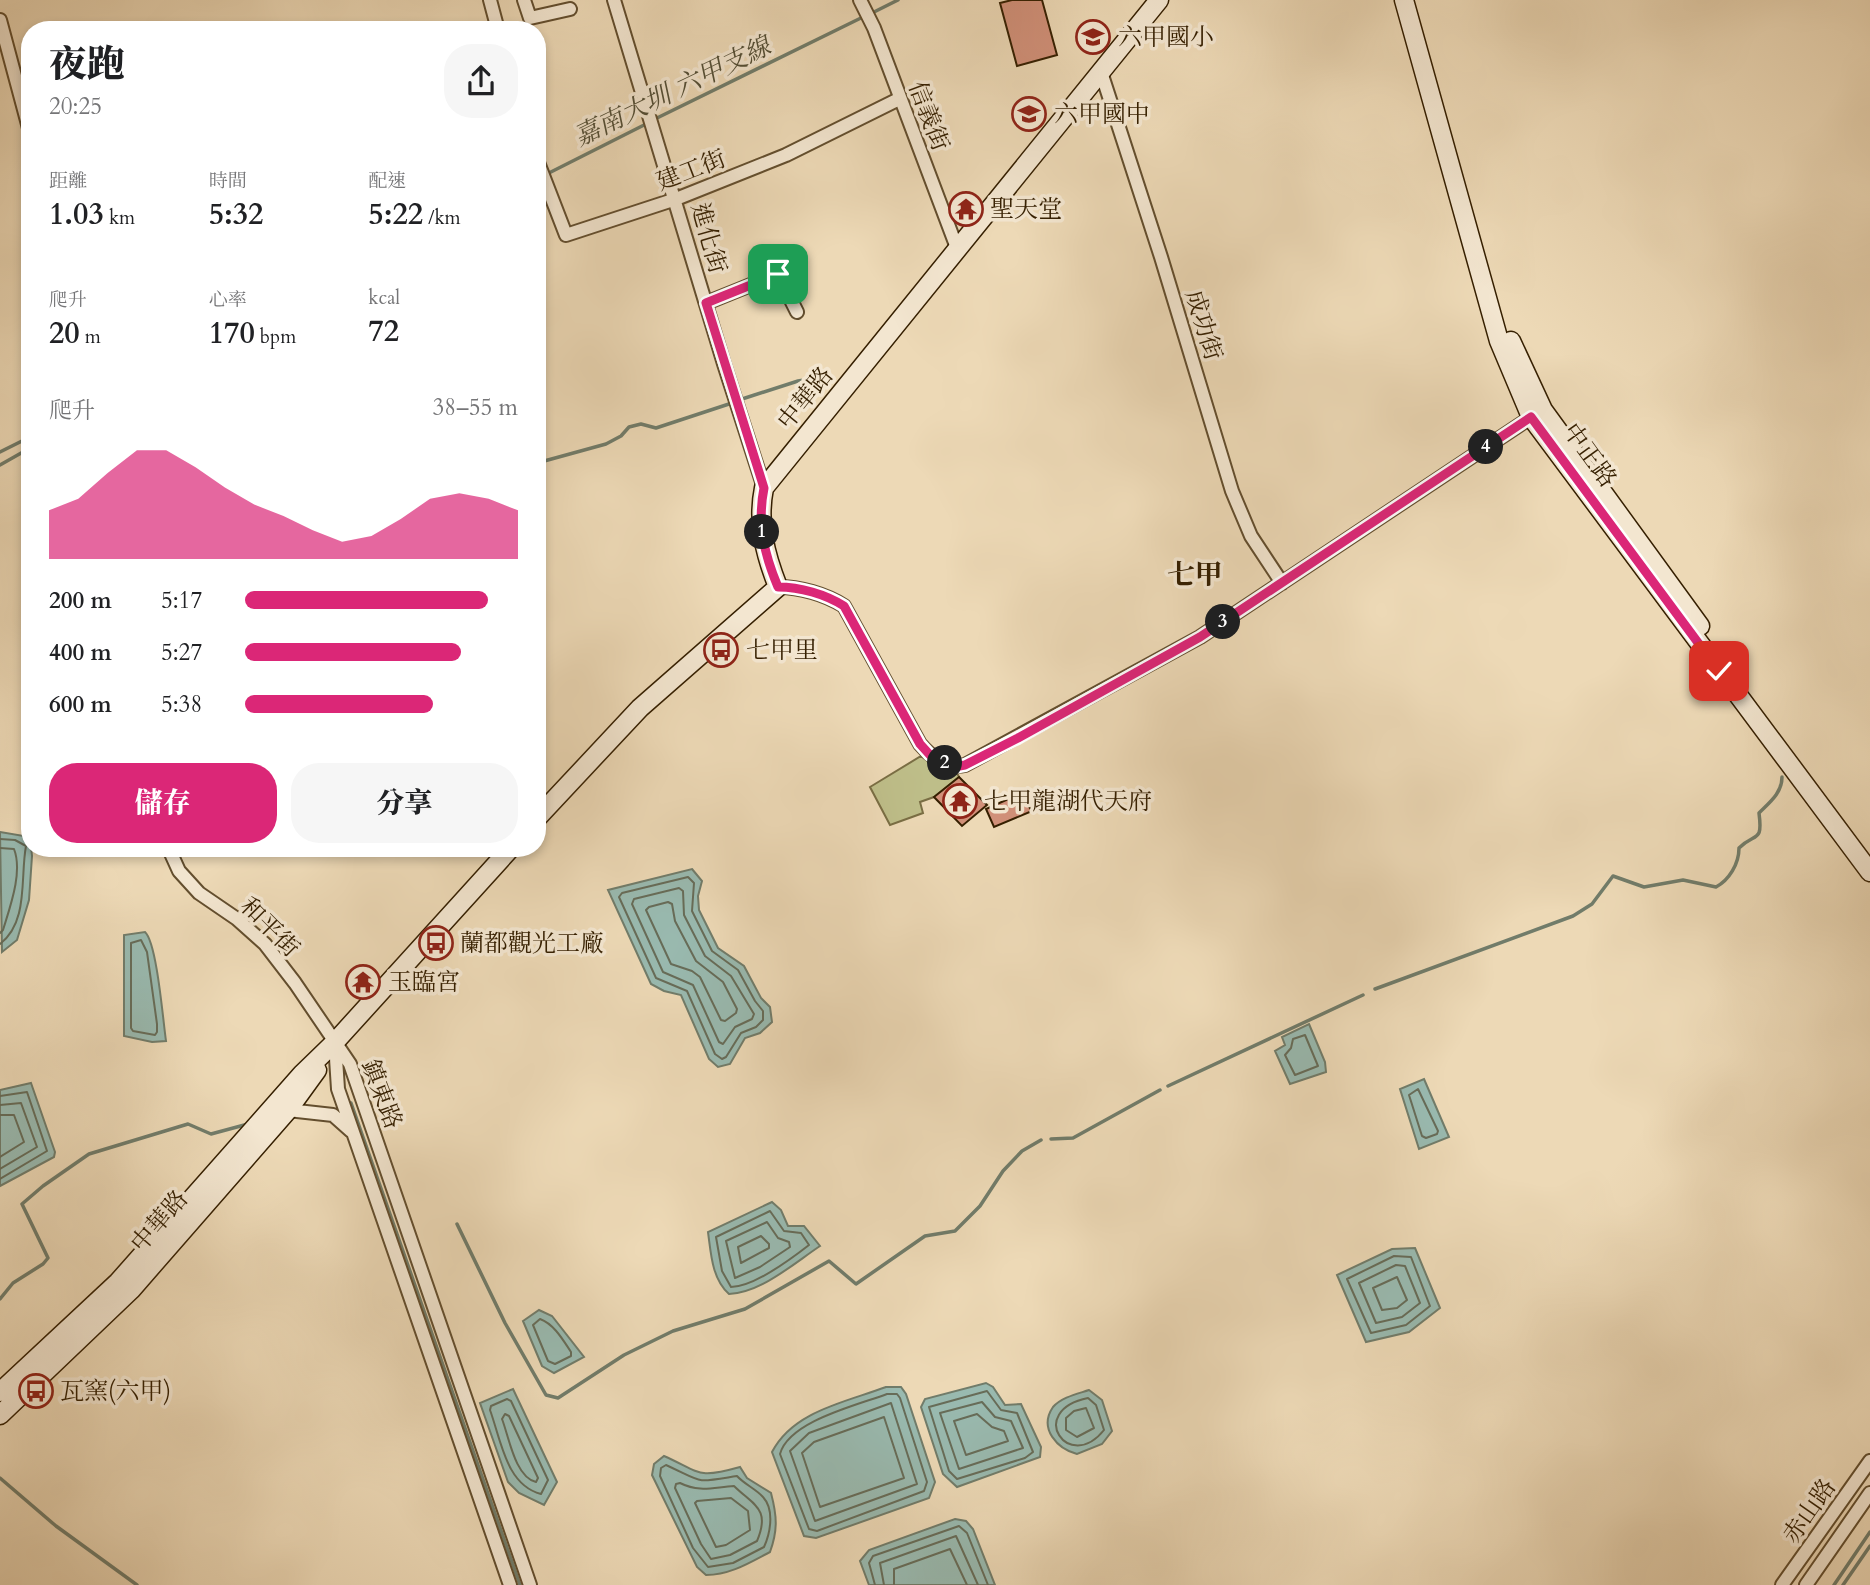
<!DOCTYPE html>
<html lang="zh-TW">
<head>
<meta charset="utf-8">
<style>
	:root { --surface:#fff; --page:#f6f6f6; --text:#202124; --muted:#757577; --accent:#db2777 }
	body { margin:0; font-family:Cardo,"Noto Serif TC",serif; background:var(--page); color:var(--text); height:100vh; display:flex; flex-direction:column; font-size:26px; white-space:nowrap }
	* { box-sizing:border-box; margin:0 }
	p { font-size:23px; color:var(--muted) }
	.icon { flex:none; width:38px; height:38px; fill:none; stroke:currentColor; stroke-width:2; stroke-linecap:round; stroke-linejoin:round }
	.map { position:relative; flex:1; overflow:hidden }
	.side { position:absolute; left:21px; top:21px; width:525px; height:836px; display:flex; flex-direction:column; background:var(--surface); border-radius:28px; box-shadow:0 4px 10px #0003 }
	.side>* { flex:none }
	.pin { position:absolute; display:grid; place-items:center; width:60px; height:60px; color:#fff; margin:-30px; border-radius:14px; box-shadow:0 4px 10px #0006 }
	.km { position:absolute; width:35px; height:35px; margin:-18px; border-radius:50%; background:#222; color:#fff; font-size:19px; line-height:35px; text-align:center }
	.round { display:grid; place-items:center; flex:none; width:74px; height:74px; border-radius:28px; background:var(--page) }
	.summary { display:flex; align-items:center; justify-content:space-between; height:119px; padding:0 28px }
	h1 { font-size:38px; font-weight:800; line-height:52px }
	.metrics { display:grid; grid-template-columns:repeat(3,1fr); gap:10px; height:119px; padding:7px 28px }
	.metrics div { display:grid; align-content:center }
	.metrics b { font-size:30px; font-weight:800 }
	.metrics small { font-size:19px; font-weight:400 }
	.metrics p { font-size:19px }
	.chart { height:196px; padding:14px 28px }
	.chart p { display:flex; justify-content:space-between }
	.chart svg { width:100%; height:126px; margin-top:7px; fill:var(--accent); opacity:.7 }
	.action { display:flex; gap:14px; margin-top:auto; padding:14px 28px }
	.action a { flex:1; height:80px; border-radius:28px; background:var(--accent); color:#fff; font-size:28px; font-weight:800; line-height:80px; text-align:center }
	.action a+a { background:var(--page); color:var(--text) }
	ul { padding:0 28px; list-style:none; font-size:23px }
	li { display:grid; grid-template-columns:112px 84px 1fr; align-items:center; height:52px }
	li i { height:18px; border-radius:9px; background:var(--accent) }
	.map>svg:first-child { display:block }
	.green { fill:#bebe89; stroke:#7a6e44; stroke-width:2 }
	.water { fill:#99bab0; stroke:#717c6a; stroke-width:2 }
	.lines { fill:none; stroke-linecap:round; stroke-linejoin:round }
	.shore { stroke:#676c58; stroke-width:2 }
	.stream { stroke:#717c6a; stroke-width:3.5 }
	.building { fill:#d19079; stroke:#351f00; stroke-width:2 }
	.street-casing { stroke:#634e2e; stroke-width:16 }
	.secondary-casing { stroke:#351f00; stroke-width:21 }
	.street { stroke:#f3e6d0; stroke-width:12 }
	.secondary { stroke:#f3e6d0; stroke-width:18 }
	.route-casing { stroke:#fff; stroke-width:14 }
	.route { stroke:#db2777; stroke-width:9 }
	.labels { text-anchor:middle; stroke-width:7; stroke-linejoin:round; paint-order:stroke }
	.poi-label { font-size:24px; fill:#351f00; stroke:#f3e6d0; text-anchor:start }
	.street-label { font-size:24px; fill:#351f00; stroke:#f3e6d0 }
	.water-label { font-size:26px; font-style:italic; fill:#534e35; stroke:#f3e6d0 }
	.quarter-label { font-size:28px; font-weight:bold; fill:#351f00; stroke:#f3e6d0 }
</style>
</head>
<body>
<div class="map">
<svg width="1870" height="1585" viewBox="0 0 1870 1585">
	<rect width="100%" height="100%" fill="#edd9b6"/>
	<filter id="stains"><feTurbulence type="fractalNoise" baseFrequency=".00286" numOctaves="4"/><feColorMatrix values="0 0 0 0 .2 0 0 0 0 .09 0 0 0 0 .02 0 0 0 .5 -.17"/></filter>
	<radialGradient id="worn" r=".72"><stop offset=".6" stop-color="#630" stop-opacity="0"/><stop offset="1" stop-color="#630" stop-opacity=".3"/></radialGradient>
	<path class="green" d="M921,756l9,7 24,4 5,10 -25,20 -14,5 3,11 -33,12 -20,-38z"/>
	<path class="water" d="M0,832l30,5 2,19 -3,44 -12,40 -15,12z
		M692,869l10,12 -4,15 1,14 19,38 26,18 17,32 9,9 2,15 -12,11 -15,5 -15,26 -12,3 -9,-8 -28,-64 -17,-4 -13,-7 -43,-94z
		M145,932c12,11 18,89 21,109l-14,1 -28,-6v-101z
		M1309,1024l16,38 1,10 -36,12 -15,-33 10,-6 -3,-8z
		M1424,1079l25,58 -30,12 -19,-60z
		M31,1083l24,69 -1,5 -54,29v-96z
		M772,1202l9,8 7,16h16l16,20c-27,18 -58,46 -91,48 -17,-15 -18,-40 -21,-62z
		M1415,1248l25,60 -31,24 -43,10 -29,-67 55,-26z
		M539,1310l13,6 32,41 -30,16 -12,-7 -19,-45z
		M986,1383l7,4 12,18 16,-1 20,43 -1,10 -83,30 -14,-13 -22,-67 4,-8z
		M886,1387h15l5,7 29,88 -6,16 -113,40 -12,-2 -32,-84c21,-41 74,-50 114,-65z
		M513,1389l44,93 -13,23 -25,-12 -11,-11 -28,-79z
		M1089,1390l13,10 10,31 -10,13 -25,10c-19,-5 -39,-25 -24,-47 9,-10 24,-13 36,-17z
		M664,1456c38,17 33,23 76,11l7,11 24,15c6,23 7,37 -1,59 -21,11 -40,23 -64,23l-9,-8 -45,-92 2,-11z
		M955,1519l11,2 7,8 22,56h-126l-9,-24 9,-11z"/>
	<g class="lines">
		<path class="shore" d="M0,839l15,1 11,6c-6,31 3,76 -26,98
			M0,848l14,1c9,23 -4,58 -11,81l-3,3
			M688,877l6,6 -2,28 20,40 26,19 17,31 8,10v9l-7,7 -15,6 -15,24 -4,2 -7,-5 -28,-63 -31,-13 -37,-81 3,-4z
			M679,888l4,3 1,24 21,41 26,20 23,38 -2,5 -17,8 -12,17 -4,-2 -26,-57 -30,-13 -31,-68 2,-5z
			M668,902l4,2 3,17 21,40 27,21 14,27 -1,4 -11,8 -4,-1 -21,-43 -8,-6 -21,-7 -25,-54 3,-3z
			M141,940l6,12 10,72v8l-2,3 -22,-4 -2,-3v-85z
			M1305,1035l13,31 -23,9 -10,-20 6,-7 2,-9z
			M1418,1089l20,42 -1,3 -11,4 -4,-2 -13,-41z
			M0,1096l27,-4 20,59 -47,28
			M0,1105l21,-2 16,44 -37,22
			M0,1115h14l10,27 -24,15
			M770,1211l14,20 17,2 8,12c-18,14 -55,42 -78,42l-9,-16 -6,-34z
			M767,1222l11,16 11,4 1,5 -30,20 -25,11 -9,-37z
			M761,1236l8,8v4l-28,15 -3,-16z
			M1394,1256l17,1 19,49 -24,19 -35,8 -24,-54z
			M1396,1265l9,1 15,37 -18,14 -26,6 -17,-40z
			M1397,1277l10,23 -10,8 -15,2 -9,-22z
			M540,1319c14,5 23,21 31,33v4l-16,8 -7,-3 -15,-36z
			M987,1391l14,19 16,3 16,39 -8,6 -68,21 -8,-8 -20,-64z
			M887,1394h10l3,4 27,84 -3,9 -107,40 -8,-2 -29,-75c9,-33 78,-49 107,-60z
			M1088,1398l8,7 8,25c-35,44 -79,-19 -16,-32z
			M507,1399l4,2 37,79 -7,14c-35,-9 -40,-54 -51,-84l1,-4z
			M982,1402l13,15 16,4 12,27 -64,21 -19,-56z
			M891,1403l26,81 -102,37 -25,-70 19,-18z
			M1086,1408l8,20 -17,9 -11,-7v-12l8,-7z
			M505,1414l4,2 29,62 -2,4c-21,-5 -27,-45 -34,-63z
			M977,1414l15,13 12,4 4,10 -42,14 -12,-34z
			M884,1417l20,61 -84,29 -18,-54 12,-11z
			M666,1465c39,18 27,18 71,11 7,8 19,13 26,21 12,13 7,37 1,50l-31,16 -25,4 -15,-19 -33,-72 1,-8z
			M680,1483c20,10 34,4 54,3 19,19 37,22 23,55l-27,14 -19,4 -10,-15 -26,-56 1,-4z
			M731,1498l17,13 2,19 -24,15 -10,2 -21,-44 2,-2z
			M875,1585l-6,-22 4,-7 86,-30 8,7 21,52
			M884,1585l-4,-22 76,-27 22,49
			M894,1585v-16l56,-20 17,36"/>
		<path class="stream" d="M872,13l26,-13
			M655,119l210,-103
			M537,179l111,-56
			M739,400l59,-19 30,-5
			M0,452l30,-15
			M537,463l69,-19 15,-8 8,-9 12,-3 15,4 76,-25
			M0,465l30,-17
			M1375,989l198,-73 19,-12 21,-28 31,11 39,-7 33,7c13,-7 23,-23 23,-39 16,-16 24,-4 20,-35 11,-11 23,-20 23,-36
			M1168,1086l195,-91
			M351,1103l169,482
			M1051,1139l22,-1 87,-48
			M457,1224l48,99 41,72 12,3 66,-43 49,-24 72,-22 84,-48 27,23 69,-48 30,-5 25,-25 23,-35 19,-20 19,-11
			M0,1299l13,-16 30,-19 5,-6 -26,-54 21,-18 46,-32 99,-30 23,10 37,-10
			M0,1478l56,48 81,59
			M1834,1585l36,-53
			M1843,1585l27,-39"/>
	</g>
	<path class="building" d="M1012,0h30l15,55 -40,11 -17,-63z
		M959,777l28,28 -25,21 -28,-29z
		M1015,796l1,4 6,-3 10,14 -38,16 -8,-18z"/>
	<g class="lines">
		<g class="street-casing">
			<path id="street" d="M490,0l8,30
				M524,0l6,18 40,-9
				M614,0l110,364 40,124
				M860,0l14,28 83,220
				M0,20l30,112
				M1101,72l60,185 71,234 19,45 31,47
				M537,160l29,75 110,-36 110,-44 113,-56
				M706,303l72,-29 19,38
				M778,587c22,0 47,7 66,19l76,138c12,14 27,25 45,21l235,-128 336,-223
				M169,849l10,22 20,22 38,26 28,25 30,39 55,81 180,521
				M335,1043l3,46 172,496
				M288,1110l45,5 18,16
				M1782,1585l88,-124
				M1806,1585l64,-92"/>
		</g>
		<g class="secondary-casing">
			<path id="secondary" d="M1404,0l95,341 32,76 339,455
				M1511,341l32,69 157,216
				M537,818l103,-110 138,-121c-13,-33 -21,-64 -14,-99l395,-488
				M0,1392l118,-110 184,-208 33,-32 175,-193
				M0,1415l131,-125 157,-180 29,-40"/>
		</g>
		<use href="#street" class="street"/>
		<use href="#secondary" class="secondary"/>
	</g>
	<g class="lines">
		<g class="route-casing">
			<path id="route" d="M778,274l-72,29 58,185c-7,35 0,66 14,99 22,0 47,7 66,19l76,138 10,11 24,12 11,-2 53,-27 182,-101 331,-220 188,254"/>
		</g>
		<use href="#route" class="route"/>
	</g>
	<defs>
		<g id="school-ring" transform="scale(1.75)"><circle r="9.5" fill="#f3e6d0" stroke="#8f2418" stroke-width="1.5"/><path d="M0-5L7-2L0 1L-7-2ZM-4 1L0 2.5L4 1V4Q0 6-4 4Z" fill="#8f2418"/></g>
		<g id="temple-ring" transform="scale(1.75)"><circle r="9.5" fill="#f3e6d0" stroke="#8f2418" stroke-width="1.5"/><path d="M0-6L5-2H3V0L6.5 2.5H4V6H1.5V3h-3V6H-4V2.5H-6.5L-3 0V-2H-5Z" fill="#8f2418"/></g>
		<g id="bus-ring" transform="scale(1.75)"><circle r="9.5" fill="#f3e6d0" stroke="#8f2418" stroke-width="1.5"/><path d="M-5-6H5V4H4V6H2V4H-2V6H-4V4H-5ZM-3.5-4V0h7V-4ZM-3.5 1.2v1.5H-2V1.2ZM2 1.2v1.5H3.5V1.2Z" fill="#8f2418"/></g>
	</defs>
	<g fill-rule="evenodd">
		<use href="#school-ring" x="1093" y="37"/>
		<use href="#school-ring" x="1029" y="114"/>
		<use href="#temple-ring" x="966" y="209"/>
		<use href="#bus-ring" x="721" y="650"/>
		<use href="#temple-ring" x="960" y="801"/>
		<use href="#bus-ring" x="436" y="943"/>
		<use href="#temple-ring" x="363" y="982"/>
		<use href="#bus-ring" x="36" y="1391"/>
	</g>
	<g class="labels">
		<g class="poi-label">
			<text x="1118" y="45">六甲國小</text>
			<text x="1054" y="122">六甲國中</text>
			<text x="990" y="217">聖天堂</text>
			<text x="746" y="658">七甲里</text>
			<text x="984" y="809">七甲龍湖代天府</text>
			<text x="460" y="951">蘭都觀光工廠</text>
			<text x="388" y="990">玉臨宮</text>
			<text x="60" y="1399">瓦窯(六甲)</text>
		</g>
		<g class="street-label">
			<text transform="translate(929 116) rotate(69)" y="8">信義街</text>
			<text transform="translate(691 170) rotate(-21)" y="8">建工街</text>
			<text transform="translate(709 238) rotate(74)" y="8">進化街</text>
			<text transform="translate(1204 325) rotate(73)" y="8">成功街</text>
			<text transform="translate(805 398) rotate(-51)" y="8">中華路</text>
			<text transform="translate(1590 455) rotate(54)" y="8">中正路</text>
			<text transform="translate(270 927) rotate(45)" y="8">和平街</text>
			<text transform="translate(382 1094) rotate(69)" y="8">鎮東路</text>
			<text transform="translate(159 1221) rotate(-49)" y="8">中華路</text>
			<text transform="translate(1809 1511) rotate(-55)" y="8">赤山路</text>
		</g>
		<g class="water-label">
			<text transform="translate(672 91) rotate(-26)" y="9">嘉南大圳 六甲支線</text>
		</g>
		<g class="quarter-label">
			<text x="1195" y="584">七甲</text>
		</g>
	</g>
	<rect width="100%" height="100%" filter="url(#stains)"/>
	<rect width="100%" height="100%" fill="url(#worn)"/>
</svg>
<div class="pin" style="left:778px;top:274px;background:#1e9e55"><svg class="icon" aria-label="arrive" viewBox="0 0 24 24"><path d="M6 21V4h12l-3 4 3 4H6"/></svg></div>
<div class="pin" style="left:1719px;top:671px;background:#d93025"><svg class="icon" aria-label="check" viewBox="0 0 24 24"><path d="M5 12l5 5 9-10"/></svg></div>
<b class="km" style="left:762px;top:532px">1</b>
<b class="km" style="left:945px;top:763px">2</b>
<b class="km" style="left:1223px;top:622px">3</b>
<b class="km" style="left:1486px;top:447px">4</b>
<section class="side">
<div class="summary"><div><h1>夜跑</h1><p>20:25</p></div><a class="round"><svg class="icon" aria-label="share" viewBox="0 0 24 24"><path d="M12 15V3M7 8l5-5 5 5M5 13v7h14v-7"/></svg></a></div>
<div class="metrics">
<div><p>距離</p><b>1.03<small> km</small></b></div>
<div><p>時間</p><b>5:32</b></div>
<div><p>配速</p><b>5:22<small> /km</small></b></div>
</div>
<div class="metrics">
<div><p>爬升</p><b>20<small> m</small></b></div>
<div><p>心率</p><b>170<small> bpm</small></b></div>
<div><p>kcal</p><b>72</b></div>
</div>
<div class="chart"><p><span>爬升</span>38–55 m</p>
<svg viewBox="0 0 160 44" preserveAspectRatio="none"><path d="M0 44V27L10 23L20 14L30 6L40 6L50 12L60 19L70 25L80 29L90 34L100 38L110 36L120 30L130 23L140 21L150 23L160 27V44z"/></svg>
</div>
<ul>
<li><b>200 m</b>5:17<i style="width:89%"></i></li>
<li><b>400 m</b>5:27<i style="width:79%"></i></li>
<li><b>600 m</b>5:38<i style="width:69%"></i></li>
</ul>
<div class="action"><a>儲存</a><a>分享</a></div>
</section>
</div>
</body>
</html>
